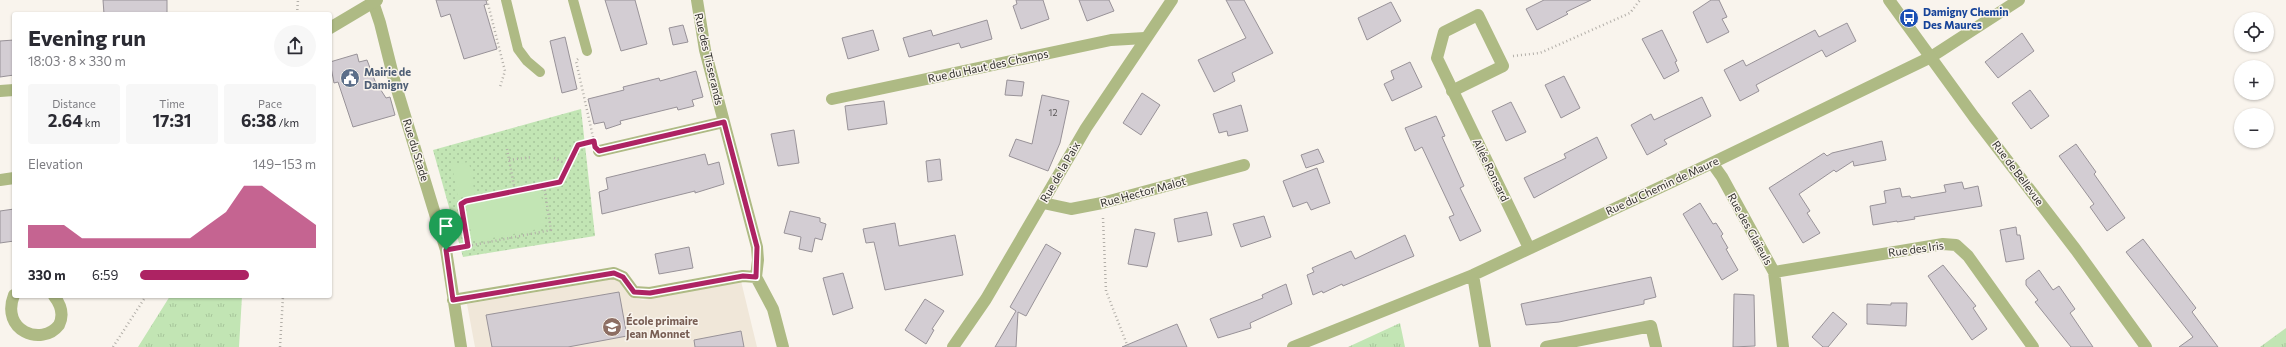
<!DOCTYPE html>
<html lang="en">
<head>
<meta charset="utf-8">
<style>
	:root { --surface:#fff; --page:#f7f7f7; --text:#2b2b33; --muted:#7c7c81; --accent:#ad2363 }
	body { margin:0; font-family:Commissioner,sans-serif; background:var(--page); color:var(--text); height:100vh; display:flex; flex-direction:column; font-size:15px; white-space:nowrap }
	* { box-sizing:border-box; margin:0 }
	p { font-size:13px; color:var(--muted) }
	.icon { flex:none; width:22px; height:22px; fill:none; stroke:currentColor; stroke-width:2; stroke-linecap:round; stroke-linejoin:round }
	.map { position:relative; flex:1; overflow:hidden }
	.side { position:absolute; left:12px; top:12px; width:320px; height:286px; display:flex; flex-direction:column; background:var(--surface); border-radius:4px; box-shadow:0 1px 3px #0004 }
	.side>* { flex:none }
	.buttons { position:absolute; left:2234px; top:12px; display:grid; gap:8px }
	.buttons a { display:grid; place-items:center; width:40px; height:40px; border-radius:50%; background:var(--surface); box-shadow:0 1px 3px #0004; font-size:20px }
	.pin { position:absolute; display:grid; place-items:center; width:34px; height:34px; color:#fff; margin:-41px -17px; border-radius:50% 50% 50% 0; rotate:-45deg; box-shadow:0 0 4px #0007 }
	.pin .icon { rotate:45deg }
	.round { display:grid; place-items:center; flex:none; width:42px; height:42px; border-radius:21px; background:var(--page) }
	.overview { display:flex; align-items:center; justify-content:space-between; height:68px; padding:0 16px }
	h1 { font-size:22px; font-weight:700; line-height:30px }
	.figures { display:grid; grid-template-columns:repeat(3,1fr); gap:6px; height:68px; padding:4px 16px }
	.figures div { display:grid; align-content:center; border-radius:4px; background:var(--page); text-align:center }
	.figures b { font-size:17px; font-weight:700 }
	.figures small { font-size:11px; font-weight:400 }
	.figures p { font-size:11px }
	.chart { height:112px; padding:8px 16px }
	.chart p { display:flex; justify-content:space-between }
	.chart svg { width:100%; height:72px; margin-top:4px; fill:var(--accent); opacity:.7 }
	ul { padding:0 16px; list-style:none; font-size:13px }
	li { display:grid; grid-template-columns:64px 48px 1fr; align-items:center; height:30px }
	li i { height:10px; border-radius:5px; background:var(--accent) }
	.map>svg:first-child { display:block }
	.built { fill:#f0e7d9 }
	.grass { fill:url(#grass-tufts) }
	.park { fill:url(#park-dots) }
	.pitch { fill:#c2e5b4 }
	.building { fill:#d3cdd3; stroke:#989298 }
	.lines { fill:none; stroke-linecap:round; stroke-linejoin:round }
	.path { stroke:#b3afa9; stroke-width:2.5; stroke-dasharray:1 3; stroke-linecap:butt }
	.service { stroke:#aeba84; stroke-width:10 }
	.minor { stroke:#aeba84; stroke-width:12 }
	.tertiary { stroke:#aeba84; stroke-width:12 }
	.route-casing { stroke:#fff; stroke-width:8 }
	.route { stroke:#ad2363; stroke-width:5 }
	.labels { text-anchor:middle; stroke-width:3; stroke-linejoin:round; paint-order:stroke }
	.number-label { font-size:9px; fill:#585655 }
	.transit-label { font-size:11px; font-weight:bold; fill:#164399; stroke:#f9f4ed; text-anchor:start }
	.street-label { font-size:11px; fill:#2f2e2b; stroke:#f9f4ed }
	.service-label { font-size:11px; font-weight:bold; fill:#4e5e75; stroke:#f9f4ed; text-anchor:start }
	.education-label { font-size:11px; font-weight:bold; fill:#785e54; stroke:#f9f4ed; text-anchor:start }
</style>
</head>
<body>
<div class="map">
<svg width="2286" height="347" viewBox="0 0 2286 347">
	<defs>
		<pattern id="grass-tufts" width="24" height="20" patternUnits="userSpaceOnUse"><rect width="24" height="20" fill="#c2e5b4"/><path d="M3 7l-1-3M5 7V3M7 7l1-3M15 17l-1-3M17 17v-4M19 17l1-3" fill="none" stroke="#a7c59b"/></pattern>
		<pattern id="park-dots" width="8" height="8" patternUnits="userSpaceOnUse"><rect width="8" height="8" fill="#c2e5b4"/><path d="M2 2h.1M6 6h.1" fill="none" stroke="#a7c59b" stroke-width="1.8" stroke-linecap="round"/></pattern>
	</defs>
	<rect width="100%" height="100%" fill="#f9f4ed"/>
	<path class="built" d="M618,278l12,19 13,3 98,-19 16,66h-282l-8,-43z"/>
	<path class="grass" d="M170,296h72l-3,51h-101z
		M1400,323l5,24h-57z
		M2286,328v19h-26z"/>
	<path class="park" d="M581,109l14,127 -132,21 -30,-107z"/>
	<path class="pitch" d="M469,162l6,33 -17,3 -6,-33z
		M536,191l4,3 7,19h-3l2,11 -3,4 -66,13 -5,-3 -2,-11h-3l-1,-8 2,-1 -2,-10 3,-5z"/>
	<path class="building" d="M103,0h64v14h-63z
		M436,0h50l1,4 -3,1 13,44 -33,10 -14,-45 -9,3z
		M605,0h30l12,44 -26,7z
		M1016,0h27l6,19 -28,10 -8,-23 4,-2z
		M1079,0h30l5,11 -27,10z
		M1226,0h18l29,53 -41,20 3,8 -21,11 -16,-32 48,-22z
		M1544,0h47l-25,12 2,2 -31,16 -11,-21z
		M1711,0h8l8,17 -5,2 7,13 -22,11 -14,-31z
		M1391,2l10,19 -34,19 -9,-22z
		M987,20l5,19 -31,9 -2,-5 -50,14 -6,-19 28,-8 2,6z
		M1847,23l9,18 -30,16 -4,-7 -66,35 3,6 -19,10 -16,-31 19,-10 3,6 69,-36 4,7z
		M683,25l5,17 -15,3 -4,-17z
		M873,30l6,20 -31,9 -6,-21z
		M1662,30l15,31 -2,1 4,9 -15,8 -22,-40z
		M2022,33l12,18 -36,27 -13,-16z
		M565,37l12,52 -15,4 -12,-52z
		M14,40v35l-14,2v-36z
		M357,54l2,8 8,-2 8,21 11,17 4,-1 5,18 -42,12 -15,-45 -4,1 -4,-21z
		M1410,62l12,25 -30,14 -8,-17 10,-5 -3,-8z
		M696,71l7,26 -11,3 2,6 -16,4 -1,-3 -57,14 1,3 -15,5 -2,-7 -10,2 -6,-25 36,-9 -1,-3 36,-9 1,3z
		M1564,76l16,32 -19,10 -16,-33z
		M1007,80l17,2 -2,14 -17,-1z
		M2030,90l19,26 -18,13 -19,-26z
		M1142,93l18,12 -19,30 -18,-12z
		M1042,95l27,6 -9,42 -12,28 -39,-15 7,-17 16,5z
		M1702,97l9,19 -47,24 3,4 -20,11 -16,-30 20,-11 3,6z
		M884,101l3,23 -39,6 -3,-24z
		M1511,102l15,30 -20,9 -14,-30z
		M1241,105l7,26 -20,5 -1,-5 -8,2 -6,-19z
		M1436,116l9,20 -3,1 22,49 -4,2 21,43 -21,10 -11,-24 5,-2 -32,-68 -7,4 -10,-23z
		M794,130l5,33 -21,3 -7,-32z
		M1597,137l10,21 -73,40 -10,-20 42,-20 -2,-4z
		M1882,141l4,19 -32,6 -1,-5 -17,11 -2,-2 -35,24 11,17 -3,2 13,20 -17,10 -34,-55 55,-35 3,3 5,-3z
		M2076,144l20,28 -2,2 31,44 -18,13 -17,-24 4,-3 -35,-48z
		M1318,149l6,13 -18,6 -5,-13z
		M705,154l3,11 11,-3 5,22 -29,9v-2l-93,23 -3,-22 9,-3 -2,-11z
		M940,159l2,21 -14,2 -2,-21z
		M1317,168l13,35 -19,7 -4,-8 -14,5 -10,-26z
		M1962,182l2,7 14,-3 4,20 -68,11 1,2 -18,3v-1l-24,4 -3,-19 16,-3 -2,-12 16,-3 2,9 8,-1 1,2 35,-6 -2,-7z
		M1700,203l13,21 3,-1 7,11 -2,2 7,12 -2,1 12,21 -16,10 -39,-66z
		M14,209v32l-14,2v-32z
		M790,211l30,7v4l6,2 -4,16 -7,-2 -3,14 -13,-3 2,-12 -17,-4z
		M1207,212l5,23 -34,7 -4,-23z
		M1264,216l7,21 -30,10 -8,-23z
		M895,223l4,23 56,-11 8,40 -78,15 -11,-48 -8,1 -3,-14z
		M2016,227l1,8h3l4,24 -18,3 -6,-32z
		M1135,229l20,4 -8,34 -19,-3z
		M1405,235l9,21 -71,30 -1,-2 -19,9 -1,-2 -9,4 -6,-20 7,-3 -2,-4 39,-17 4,8z
		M2143,239l53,69 -4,4 26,35h-39l14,-10 -67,-85z
		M1046,244l15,9 -35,63 -8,-4 -2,35h-21l21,-36 -6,-4z
		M689,247l4,21 -34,6 -4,-20z
		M1943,265l33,41 -3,2 14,21 -15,11 -44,-64z
		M2039,270l14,20 6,-4 16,23 -5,4 23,34h-22l-36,-45 3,-2 -12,-15v-5z
		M843,273l10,35 -20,7 -10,-37z
		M1651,277l5,20 -12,3v4l-85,18 -33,3 -5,-21z
		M1286,284l6,20 -42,19 1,5 -33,10 -8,-19 53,-21 -1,-3z
		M619,292l8,44 -59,11h-76l-6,-32z
		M1734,294l20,1 1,51 -22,1z
		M925,299l19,12 -12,18 2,1 -8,14 -21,-14z
		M1891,303h16l-1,23 -39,-2v-20l24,1z
		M1833,312l14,12 -19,23h-5l-11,-10z
		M1177,324l10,23h-65z
		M741,331l3,16h-49l-1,-7z"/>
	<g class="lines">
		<path class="path" d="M487,0l18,71 -5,16
			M297,14l1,-14
			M1513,56l27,-3 90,-40 10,-13
			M578,59l-2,2 17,76
			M507,149l8,42
			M554,158l15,7
			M509,160l23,-3
			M1103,218l3,73 22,56
			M468,246l83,-16 -7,-44
			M459,248l9,-2 -7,-42 5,-3 94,-19 18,-37 10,-3
			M113,347l33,-51
			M280,347l3,-51"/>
		<path class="service" d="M506,0l12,49 9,12 13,11
			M573,0l14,51"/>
		<path class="minor" d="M697,0l8,50 52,197 1,13 -2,17 17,32 10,38
			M373,2l7,21 15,60 51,167 15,97
			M1452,91l51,-25 -25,-51 -34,17 -7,26 92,190
			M832,99l279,-59 34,-2
			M599,151l125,-29
			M1712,163l10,14 52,95 9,75
			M0,180l14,-2
			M1043,203l28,6 31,-6 142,-38
			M1774,272l169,-28 13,1 12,11 65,91
			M1473,275l12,72
			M14,295c-14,36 28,52 45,30 5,-10 2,-20 -5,-29
			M453,300l161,-27 9,4 11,15 16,1 93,-17 13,1
			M1293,347l180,-72 239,-112 219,-106 88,-57
			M1546,347l105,-21 5,21"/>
		<path class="tertiary" d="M1889,0l85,117 102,133 70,97
			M330,28l47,-28
			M0,91l14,-1
			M953,347l33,-48 100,-171 86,-128"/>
	</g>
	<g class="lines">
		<g class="route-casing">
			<path id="route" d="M724,122l33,125 -1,30 -13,-1 -93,17 -16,-1 -11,-15 -9,-4 -161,27 -7,-50 22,-4 -7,-42 5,-3 94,-19 18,-37 16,-4 1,6 4,4z"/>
		</g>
		<use href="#route" class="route"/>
	</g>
	<defs>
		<g id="bus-disc" transform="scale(1)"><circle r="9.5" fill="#1a4fb4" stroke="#f9f4ed"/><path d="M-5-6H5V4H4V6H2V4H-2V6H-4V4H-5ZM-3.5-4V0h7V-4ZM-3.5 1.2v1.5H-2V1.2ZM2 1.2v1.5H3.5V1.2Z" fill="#fff"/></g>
		<g id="civic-disc" transform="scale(1)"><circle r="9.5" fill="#5c6f8a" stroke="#f9f4ed"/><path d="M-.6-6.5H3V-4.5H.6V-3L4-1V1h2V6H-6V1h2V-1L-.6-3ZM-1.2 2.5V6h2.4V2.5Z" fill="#fff"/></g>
		<g id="school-disc" transform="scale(1)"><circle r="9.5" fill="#8d6e63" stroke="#f9f4ed"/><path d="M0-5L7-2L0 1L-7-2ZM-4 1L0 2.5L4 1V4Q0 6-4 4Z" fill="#fff"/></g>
	</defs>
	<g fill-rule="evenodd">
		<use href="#bus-disc" x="1909" y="18"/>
		<use href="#civic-disc" x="350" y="78"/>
		<use href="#school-disc" x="612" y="327"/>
	</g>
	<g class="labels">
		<g class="number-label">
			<text x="1053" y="116">12</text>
		</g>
		<g class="transit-label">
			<text x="1923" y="16">Damigny Chemin<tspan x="1923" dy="13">Des Maures</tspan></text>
		</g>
		<g class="street-label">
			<text transform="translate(709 59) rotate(77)" y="4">Rue des Tisserands</text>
			<text transform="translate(988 66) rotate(-12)" y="4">Rue du Haut des Champs</text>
			<text transform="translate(416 150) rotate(73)" y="4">Rue du Stade</text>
			<text transform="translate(1491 170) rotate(64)" y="4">Allée Ronsard</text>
			<text transform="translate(1060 172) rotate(-60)" y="4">Rue de la Paix</text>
			<text transform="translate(2018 173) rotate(53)" y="4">Rue de Bellevue</text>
			<text transform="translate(1662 186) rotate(-25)" y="4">Rue du Chemin de Maure</text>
			<text transform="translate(1143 192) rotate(-15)" y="4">Rue Hector Malot</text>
			<text transform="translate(1750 229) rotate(61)" y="4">Rue des Glaïeuls</text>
			<text transform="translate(1916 249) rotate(-8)" y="4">Rue des Iris</text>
		</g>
		<g class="service-label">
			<text x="364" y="76">Mairie de<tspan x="364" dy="13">Damigny</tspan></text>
		</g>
		<g class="education-label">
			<text x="626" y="325">École primaire<tspan x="626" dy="13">Jean Monnet</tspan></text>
		</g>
	</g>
</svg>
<div class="buttons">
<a><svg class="icon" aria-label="locate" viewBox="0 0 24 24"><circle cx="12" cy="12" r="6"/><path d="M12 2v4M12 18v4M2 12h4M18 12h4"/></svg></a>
<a>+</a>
<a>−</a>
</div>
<div class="pin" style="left:446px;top:250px;background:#1e9e55"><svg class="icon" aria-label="arrive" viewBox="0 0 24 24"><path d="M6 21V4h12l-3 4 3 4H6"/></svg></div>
<section class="side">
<div class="overview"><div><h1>Evening run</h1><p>18:03 · 8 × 330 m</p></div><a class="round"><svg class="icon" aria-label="share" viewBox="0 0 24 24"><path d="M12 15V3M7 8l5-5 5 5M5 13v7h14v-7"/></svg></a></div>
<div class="figures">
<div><p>Distance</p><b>2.64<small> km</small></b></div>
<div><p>Time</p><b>17:31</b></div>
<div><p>Pace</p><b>6:38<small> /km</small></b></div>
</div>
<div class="chart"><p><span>Elevation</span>149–153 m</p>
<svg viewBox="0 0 160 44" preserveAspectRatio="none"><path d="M0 44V30L10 30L20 30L30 38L40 38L50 38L60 38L70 38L80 38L90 38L100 30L110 22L120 6L130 6L140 14L150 22L160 30V44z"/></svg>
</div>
<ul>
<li><b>330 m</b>6:59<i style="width:62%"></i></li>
</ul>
</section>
</div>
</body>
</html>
